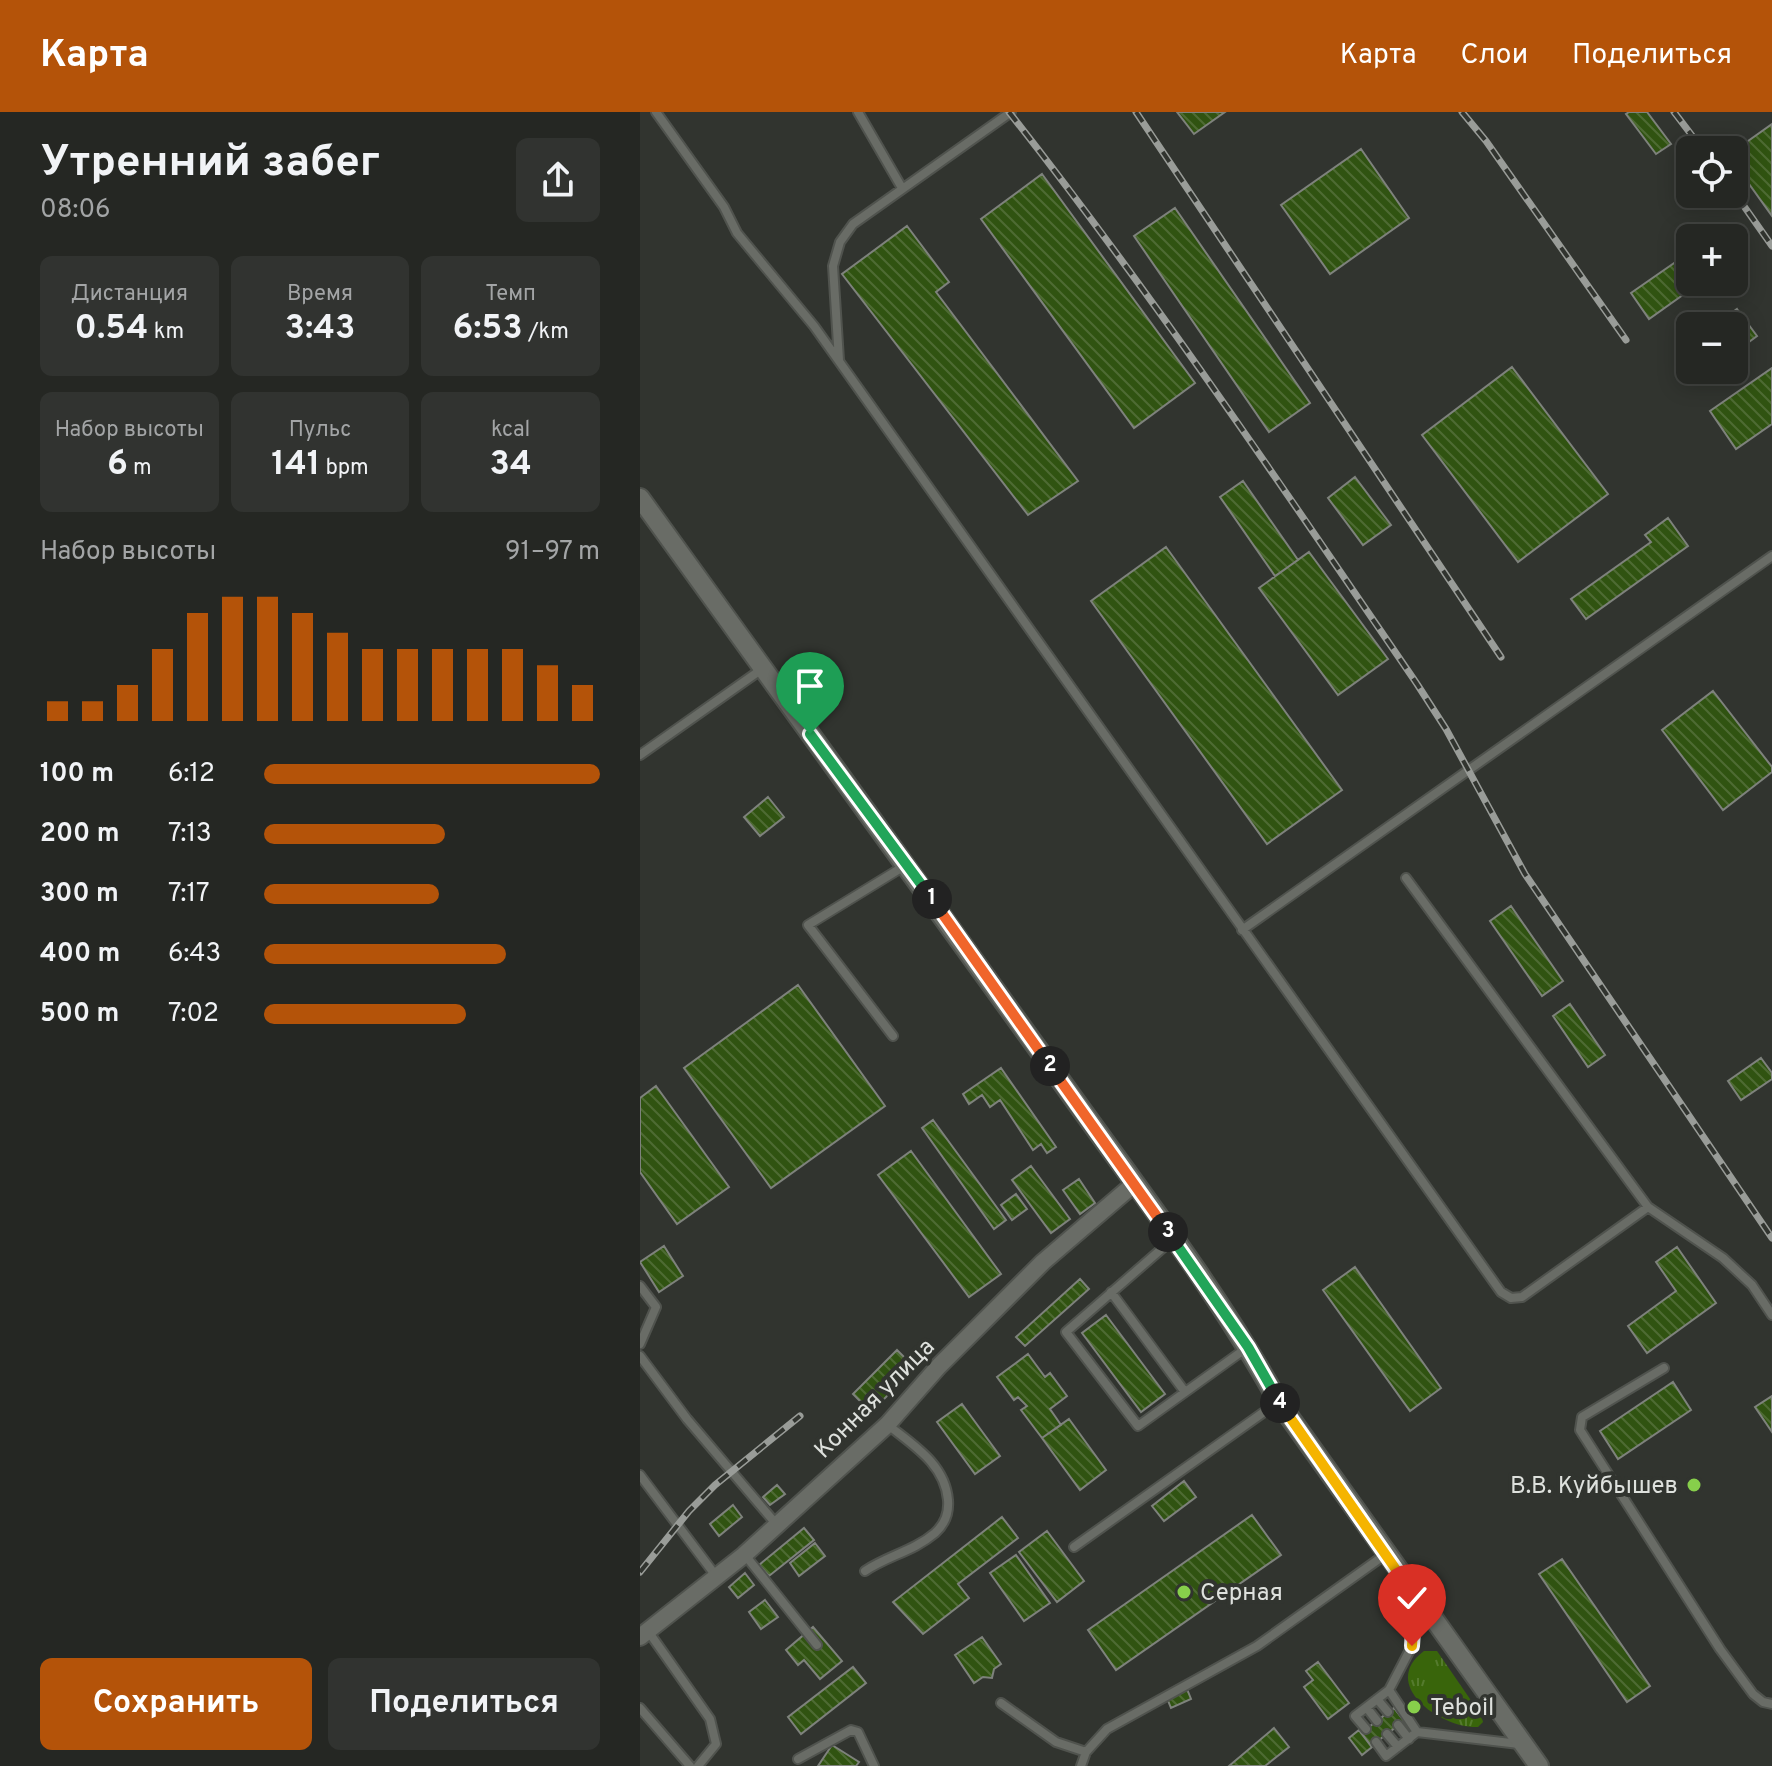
<!DOCTYPE html>
<html lang="ru">
<head>
<meta charset="utf-8">
<style>
	:root { --surface:#252723; --page:#313330; --text:#f1f3f6; --muted:#a3a5a6; --line:#424441; --accent:#b45309 }
	body { margin:0; font-family:Overpass,sans-serif; background:var(--page); color:var(--text); height:100vh; display:flex; flex-direction:column; font-size:30px; white-space:nowrap }
	* { box-sizing:border-box; margin:0 }
	p { font-size:26px; color:var(--muted) }
	.icon { flex:none; width:44px; height:44px; fill:none; stroke:currentColor; stroke-width:2; stroke-linecap:round; stroke-linejoin:round }
	.map { position:relative; flex:1; overflow:hidden }
	.side { display:flex; flex-direction:column; background:var(--surface); width:640px }
	.side>* { flex:none }
	.buttons { position:absolute; left:1036px; top:24px; display:grid; gap:16px }
	.buttons a { display:grid; place-items:center; width:72px; height:72px; border-radius:12px; background:var(--surface); box-shadow:0 4px 20px #0003,0 0 0 2px var(--line); font-size:40px }
	.pin { position:absolute; display:grid; place-items:center; width:68px; height:68px; color:#fff; margin:-82px -34px; border-radius:50% 50% 50% 0; rotate:-45deg; box-shadow:0 0 8px #0007 }
	.pin .icon { rotate:45deg }
	.km { position:absolute; width:40px; height:40px; margin:-20px; border-radius:50%; background:#222; color:#fff; font-size:22px; line-height:40px; text-align:center }
	.round { display:grid; place-items:center; flex:none; width:84px; height:84px; border-radius:12px; background:var(--page) }
	.head { display:flex; align-items:center; justify-content:space-between; height:136px; padding:0 40px }
	h1 { font-size:44px; font-weight:700; line-height:60px }
	.stats { display:grid; grid-template-columns:repeat(3,1fr); gap:12px; height:136px; padding:8px 40px }
	.stats div { display:grid; align-content:center; border-radius:12px; background:var(--page); text-align:center }
	.stats b { font-size:34px; font-weight:700 }
	.stats small { font-size:22px; font-weight:400 }
	.stats p { font-size:22px }
	.chart { height:224px; padding:16px 40px }
	.chart p { display:flex; justify-content:space-between }
	.chart svg { width:100%; height:144px; margin-top:8px; stroke:var(--accent); stroke-width:6 }
	.cta { display:flex; gap:16px; margin-top:auto; padding:16px 40px }
	.cta a { flex:1; height:92px; border-radius:12px; background:var(--accent); color:#fff; font-size:32px; font-weight:700; line-height:92px; text-align:center }
	.cta a+a { background:var(--page); color:var(--text) }
	ul { padding:0 40px; list-style:none; font-size:26px }
	li { display:grid; grid-template-columns:128px 96px 1fr; align-items:center; height:60px }
	li i { height:20px; border-radius:10px; background:var(--accent) }
	header { display:flex; align-items:center; gap:48px; box-sizing:border-box; height:112px; padding:0 40px; background:var(--accent); color:#fff }
	header strong { font-size:38px }
	nav { display:flex; gap:44px; margin-inline-start:auto; font-size:28px }
	main { display:flex; flex:1; min-height:0 }
	.map>svg:first-child { display:block }
	.grass { fill:url(#grass-tufts) }
	.building { fill:url(#building-back-hatch); stroke:#7e827c; stroke-width:2 }
	.lines { fill:none; stroke-linecap:round; stroke-linejoin:round }
	.service-casing { stroke:#50534e; stroke-width:12 }
	.minor-casing { stroke:#50534e; stroke-width:20 }
	.tertiary-casing { stroke:#50534e; stroke-width:22 }
	.service { stroke:#696c66; stroke-width:8 }
	.minor { stroke:#696c66; stroke-width:16 }
	.tertiary { stroke:#696c66; stroke-width:18 }
	.rail-casing { stroke:#999c98; stroke-width:7 }
	.rail { stroke:#31342f; stroke-width:4; stroke-dasharray:12; stroke-linecap:butt }
	.split-1-casing { stroke:#fff; stroke-width:16 }
	.split-2-casing { stroke:#fff; stroke-width:16 }
	.split-3-casing { stroke:#fff; stroke-width:16 }
	.split-4-casing { stroke:#fff; stroke-width:16 }
	.split-5-casing { stroke:#fff; stroke-width:16 }
	.split-6-casing { stroke:#fff; stroke-width:16 }
	.split-1 { stroke:#22a559; stroke-width:10 }
	.split-2 { stroke:#f0652b; stroke-width:10 }
	.split-3 { stroke:#f0652b; stroke-width:10 }
	.split-4 { stroke:#22a559; stroke-width:10 }
	.split-5 { stroke:#f5b400; stroke-width:10 }
	.split-6 { stroke:#f5b400; stroke-width:10 }
	.poi-dot { fill:#87cf4b; stroke:#31342f; stroke-width:3 }
	.labels { text-anchor:middle; stroke-width:8; stroke-linejoin:round; paint-order:stroke }
	.street-label { font-size:24px; fill:#dee1dd; stroke:#31342f }
	.poi-label { font-size:24px; fill:#dee1dd; stroke:#31342f; text-anchor:start }
</style>
</head>
<body>
<header>
<strong>Карта</strong>
<nav><a>Карта</a><a>Слои</a><a>Поделиться</a></nav>
</header>
<main>
<section class="side">
<div class="head"><div><h1>Утренний забег</h1><p>08:06</p></div><a class="round"><svg class="icon" aria-label="share" viewBox="0 0 24 24"><path d="M12 15V3M7 8l5-5 5 5M5 13v7h14v-7"/></svg></a></div>
<div class="stats">
<div><p>Дистанция</p><b>0.54<small> km</small></b></div>
<div><p>Время</p><b>3:43</b></div>
<div><p>Темп</p><b>6:53<small> /km</small></b></div>
</div>
<div class="stats">
<div><p>Набор высоты</p><b>6<small> m</small></b></div>
<div><p>Пульс</p><b>141<small> bpm</small></b></div>
<div><p>kcal</p><b>34</b></div>
</div>
<div class="chart"><p><span>Набор высоты</span>91–97 m</p>
<svg viewBox="0 0 160 44" preserveAspectRatio="none"><path d="M5 44V38M15 44V38M25 44V33M35 44V22M45 44V11M55 44V6M65 44V6M75 44V11M85 44V17M95 44V22M105 44V22M115 44V22M125 44V22M135 44V22M145 44V27M155 44V33"/></svg>
</div>
<ul>
<li><b>100 m</b>6:12<i style="width:100%"></i></li>
<li><b>200 m</b>7:13<i style="width:54%"></i></li>
<li><b>300 m</b>7:17<i style="width:52%"></i></li>
<li><b>400 m</b>6:43<i style="width:72%"></i></li>
<li><b>500 m</b>7:02<i style="width:60%"></i></li>
</ul>
<div class="cta"><a>Сохранить</a><a>Поделиться</a></div>
</section>
<div class="map">
<svg width="1132" height="1654" viewBox="0 0 1132 1654">
	<defs>
		<pattern id="grass-tufts" width="24" height="20" patternUnits="userSpaceOnUse" patternTransform="scale(2)"><rect width="24" height="20" fill="#39650b"/><path d="M3 7l-1-3M5 7V3M7 7l1-3M15 17l-1-3M17 17v-4M19 17l1-3" fill="none" stroke="#557b2e"/></pattern>
		<pattern id="building-back-hatch" width="6" height="6" patternUnits="userSpaceOnUse" patternTransform="scale(2)"><rect width="6" height="6" fill="#305311"/><path d="M-1 5l2 2M0 0l6 6M5-1l2 2" fill="none" stroke="#4e6b33"/></pattern>
	</defs>
	<rect width="100%" height="100%" fill="#31342f"/>
	<path class="grass" d="M784,1539h13l44,64 2,7 -5,5c-36,2 -100,-42 -54,-76z"/>
	<path class="building" d="M537,0h48l-31,22z
		M989,0h18l24,32 -15,10 -30,-40z
		M1132,12v92l-38,-53v-12z
		M721,37l48,69 -79,56 -49,-69z
		M402,62l153,209 -61,45 -153,-209z
		M535,96l135,195 -41,29 -135,-196z
		M267,114l42,56 -13,10 142,189 -50,34 -186,-241z
		M1050,140v30h11l-52,37 -18,-26z
		M1097,197l20,27 -23,17v-27h-20z
		M1050,232v26h22l-14,11 -20,-27z
		M872,255l96,127 -90,68 -96,-127z
		M1132,256v56l-36,25 -26,-38z
		M715,365l36,48 -28,20 -35,-47z
		M603,369l55,79 -23,16 -55,-79z
		M1028,406l20,28 -102,73 -15,-20 80,-57 -6,-7z
		M526,435l176,243 -75,54 -176,-243z
		M669,440l79,107 -50,36 -79,-107z
		M1073,579l59,76v5l-49,38 -61,-80z
		M128,685l16,20 -24,19 -16,-19z
		M871,794l52,75 -21,15 -52,-75z
		M158,873l87,121 -114,82 -87,-120z
		M930,892l35,51 -17,12 -35,-51z
		M1121,946l11,15v6l-31,21 -13,-19z
		M361,956l55,79 -9,6 -6,-9 -8,6 -33,-50 -10,7 -8,-12 -13,9 -6,-10z
		M16,974l73,101 -52,37 -37,-52v-74z
		M293,1008l73,100 -12,9 -72,-101z
		M271,1039l90,123 -32,23 -91,-122z
		M391,1054l39,53 -19,14 -39,-53z
		M439,1067l16,24 -15,11 -17,-24z
		M376,1082l11,15 -15,11 -11,-15z
		M24,1134l19,30 -24,16 -19,-30z
		M1037,1135l39,56 -69,50 -19,-27 48,-35 -20,-29z
		M715,1155l86,121 -31,23 -87,-121z
		M440,1167l9,10 -64,57 -9,-9z
		M466,1203l59,79 -24,18 -59,-79z
		M257,1238l18,18 -44,44 -18,-18z
		M388,1242l17,23 5,-4 17,23 -17,13 11,16 -19,13 -21,-28 6,-4 -9,-9 -4,3 -17,-23z
		M1033,1270l18,28 -73,49 -18,-28z
		M1132,1284v36l-17,-25z
		M322,1292l38,52 -25,18 -38,-52z
		M429,1307l37,51 -26,20 -38,-52z
		M544,1369l12,16 -32,24 -12,-15z
		M137,1373l8,9 -15,11 -7,-8z
		M93,1393l9,12 -23,19 -9,-12z
		M612,1403l29,40 -165,115 -28,-40z
		M362,1405l16,21 -60,46 11,14 -46,36 -30,-32z
		M164,1416l10,12 -45,36 -10,-11z
		M407,1419l37,50 -27,21 -38,-50z
		M175,1431l10,13 -26,20 -9,-13z
		M376,1443l34,48 -26,18 -34,-48z
		M922,1447l88,127 -23,16 -88,-128z
		M105,1461l9,12 -16,13 -9,-11z
		M125,1488l13,17 -17,12 -12,-17z
		M173,1515l29,34 -22,18 -16,-19 -6,5 -12,-15z
		M342,1525l19,27 -7,5 -2,9 -9,-1 -9,6 -19,-28z
		M678,1550l31,41 -21,16 -24,-32 9,-7 -7,-9z
		M213,1555l13,16 -65,51 -13,-17z
		M547,1577l4,10 -20,9 -4,-10z
		M754,1596l10,13 -33,25 -10,-13z
		M634,1616l15,19 -24,19h-36z
		M719,1618l13,17 -10,8 -13,-17z
		M192,1633l27,17 -3,4h-38z"/>
	<g class="lines">
		<g class="service-casing">
			<path id="service" d="M16,0l68,95 13,26 77,93 687,966 10,6 11,-1 126,-90
				M218,0l44,76
				M199,248l-6,-94 7,-24 13,-18 158,-112
				M0,643l122,-86
				M766,766l242,329 75,51 29,27 20,30
				M602,818l530,-374
				M253,924l-85,-111 98,-60
				M533,1127l-107,93 72,94 110,-79
				M0,1174l16,21 -16,37
				M471,1180l74,100
				M0,1244l47,63 90,106
				M1024,1256l-82,49 -2,13 140,219 33,45 10,8 9,2
				M0,1363l76,101
				M434,1435l204,-145
				M105,1443l72,90
				M225,1459c22,-15 49,-20 70,-38 10,-9 14,-21 13,-33 -3,-36 -35,-55 -60,-75
				M772,1483v51l-23,44 28,42 102,12
				M8,1519l62,88 6,25 -18,22
				M737,1587l11,13
				M361,1591l55,39 30,10 21,-23 150,-83 129,-92
				M0,1596l50,58
				M727,1596l10,13
				M758,1613l11,14
				M726,1617l-11,-13 34,-26
				M747,1622l11,13
				M736,1630l10,14 31,-24
				M158,1647l53,-29 7,2 16,34
				M441,1654l5,-14"/>
		</g>
		<g class="minor-casing">
			<path id="minor" d="M0,1525l104,-82 143,-130 52,-59 104,-104 91,-78"/>
		</g>
		<g class="tertiary-casing">
			<path id="tertiary" d="M0,386c139,195 282,388 421,583 75,105 155,208 217,320l261,365"/>
		</g>
		<use href="#service" class="service"/>
		<use href="#minor" class="minor"/>
		<use href="#tertiary" class="tertiary"/>
		<g class="rail-casing">
			<path id="rail" d="M369,0c145,184 276,379 408,572l29,45 79,145 247,364
				M496,0l365,545
				M822,0l24,29 140,199
				M1034,0l29,38
				M1094,80l38,54
				M0,1460l49,-61 26,-26 85,-69"/>
		</g>
		<use href="#rail" class="rail"/>
	</g>
	<g class="lines">
		<g class="split-1-casing">
			<path id="split-1" d="M170,622l122,165"/>
		</g>
		<g class="split-2-casing">
			<path id="split-2" d="M292,787l118,167"/>
		</g>
		<g class="split-3-casing">
			<path id="split-3" d="M410,954l118,166"/>
		</g>
		<g class="split-4-casing">
			<path id="split-4" d="M528,1120l80,115 32,56"/>
		</g>
		<g class="split-5-casing">
			<path id="split-5" d="M640,1291l117,168"/>
		</g>
		<g class="split-6-casing">
			<path id="split-6" d="M757,1459c20,28 17,42 15,75"/>
		</g>
		<use href="#split-1" class="split-1"/>
		<use href="#split-2" class="split-2"/>
		<use href="#split-3" class="split-3"/>
		<use href="#split-4" class="split-4"/>
		<use href="#split-5" class="split-5"/>
		<use href="#split-6" class="split-6"/>
	</g>
	<g class="poi-dot">
		<circle cx="1054" cy="1373" r="8"/>
		<circle cx="544" cy="1480" r="8"/>
		<circle cx="774" cy="1595" r="8"/>
	</g>
	<g class="labels">
		<g class="street-label">
			<text transform="translate(234 1286) rotate(-45)" y="8">Конная улица</text>
		</g>
		<g class="poi-label">
			<text x="1038" y="1381" text-anchor="end">В.В. Куйбышев</text>
			<text x="560" y="1488">Серная</text>
			<text x="790" y="1603">Teboil</text>
		</g>
	</g>
</svg>
<div class="buttons">
<a><svg class="icon" aria-label="locate" viewBox="0 0 24 24"><circle cx="12" cy="12" r="6"/><path d="M12 2v4M12 18v4M2 12h4M18 12h4"/></svg></a>
<a>+</a>
<a>−</a>
</div>
<div class="pin" style="left:170px;top:622px;background:#1e9e55"><svg class="icon" aria-label="arrive" viewBox="0 0 24 24"><path d="M6 21V4h12l-3 4 3 4H6"/></svg></div>
<div class="pin" style="left:772px;top:1534px;background:#d93025"><svg class="icon" aria-label="check" viewBox="0 0 24 24"><path d="M5 12l5 5 9-10"/></svg></div>
<b class="km" style="left:292px;top:787px">1</b>
<b class="km" style="left:410px;top:954px">2</b>
<b class="km" style="left:528px;top:1120px">3</b>
<b class="km" style="left:640px;top:1291px">4</b>
</div>
</main>
</body>
</html>
